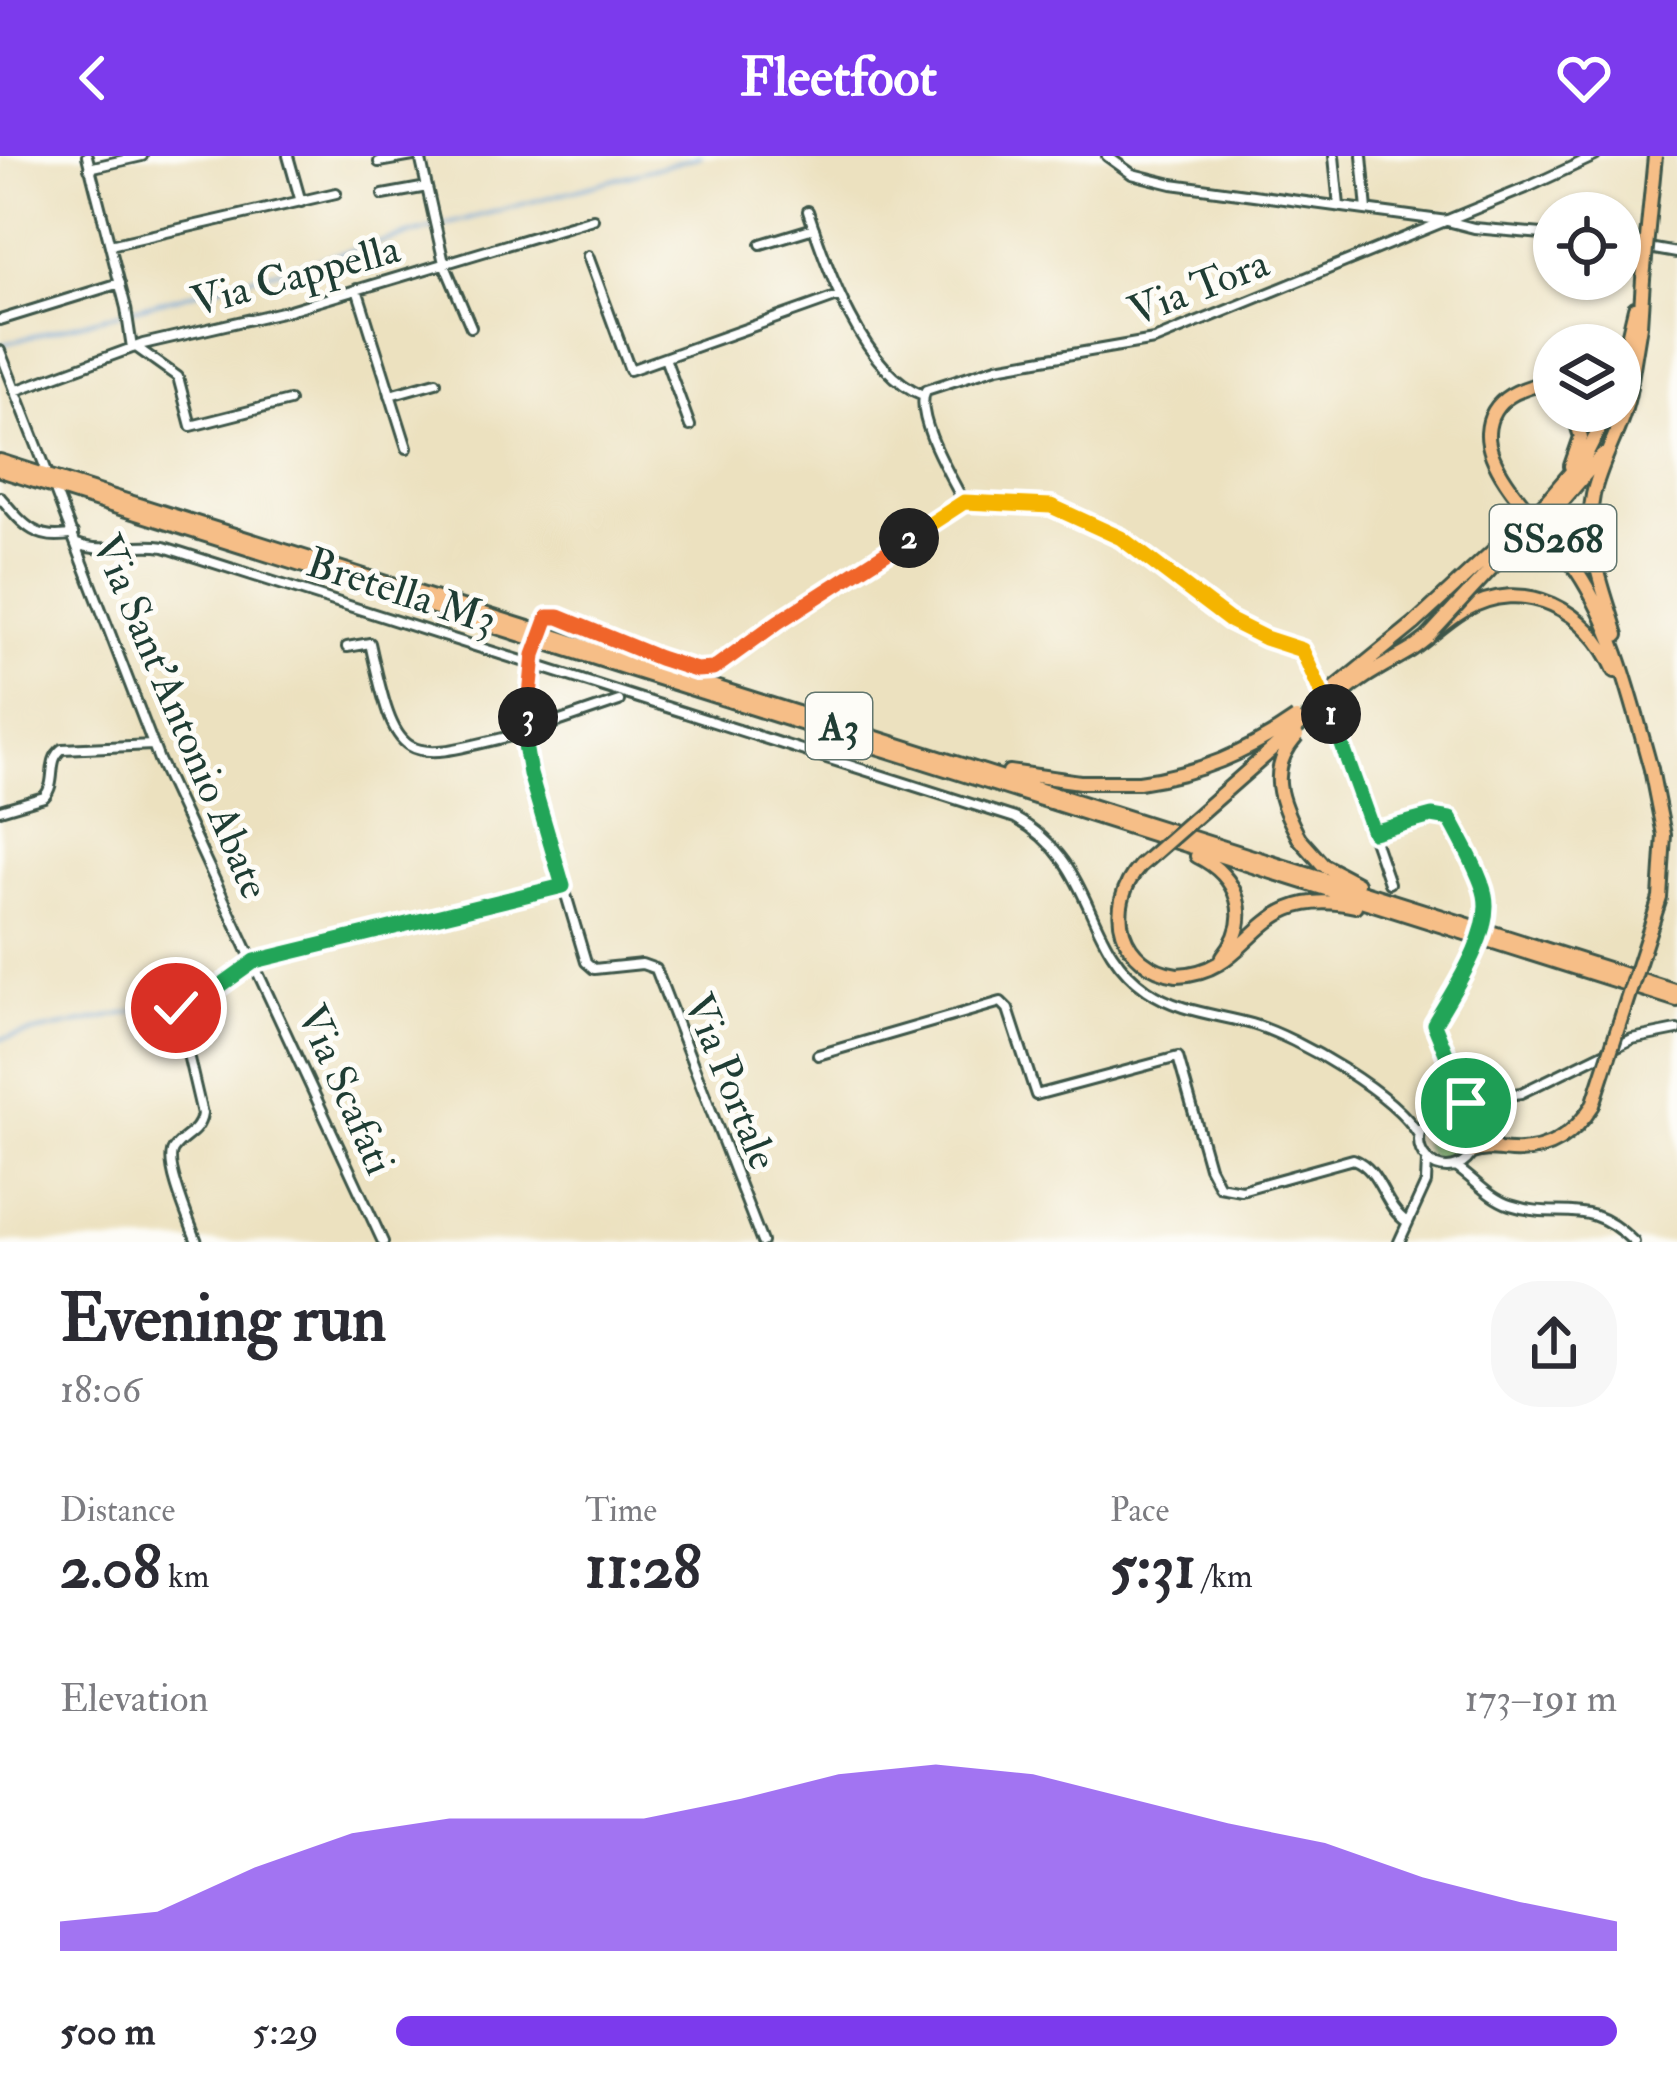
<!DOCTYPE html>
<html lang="en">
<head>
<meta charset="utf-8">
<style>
	:root { --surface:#fff; --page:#f7f7f7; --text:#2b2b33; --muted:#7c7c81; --accent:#7c3aed }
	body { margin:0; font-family:"IM FELL Double Pica",serif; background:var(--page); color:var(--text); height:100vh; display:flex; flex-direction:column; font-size:45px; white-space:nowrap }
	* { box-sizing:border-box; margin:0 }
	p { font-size:39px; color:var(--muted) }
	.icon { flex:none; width:66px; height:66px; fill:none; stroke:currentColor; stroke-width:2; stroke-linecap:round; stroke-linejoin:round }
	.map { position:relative; height:1086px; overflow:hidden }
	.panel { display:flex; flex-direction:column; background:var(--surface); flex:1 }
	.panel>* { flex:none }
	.controls { position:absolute; left:1533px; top:36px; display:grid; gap:24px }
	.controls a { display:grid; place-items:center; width:108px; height:108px; border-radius:50%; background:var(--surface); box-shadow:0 3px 9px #0004; font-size:60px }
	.pin { position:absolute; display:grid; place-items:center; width:102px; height:102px; color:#fff; margin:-51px; border:6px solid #fff; border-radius:50%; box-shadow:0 3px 12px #0007 }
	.km { position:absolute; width:60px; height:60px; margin:-30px; border-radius:50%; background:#222; color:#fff; font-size:33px; line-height:60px; text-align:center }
	.round { display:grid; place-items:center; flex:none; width:126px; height:126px; border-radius:48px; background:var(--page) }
	.head { display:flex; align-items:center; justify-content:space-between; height:204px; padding:0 60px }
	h1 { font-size:66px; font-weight:800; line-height:90px }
	.figures { display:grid; grid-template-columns:repeat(3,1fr); gap:18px; height:204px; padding:12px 60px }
	.figures div { display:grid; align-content:center }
	.figures b { font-size:60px; font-weight:800 }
	.figures small { font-size:33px; font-weight:400 }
	.figures p { font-size:33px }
	.chart { height:336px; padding:24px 60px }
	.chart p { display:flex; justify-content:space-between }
	.chart svg { width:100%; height:216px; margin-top:12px; fill:var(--accent); opacity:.7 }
	ul { padding:0 60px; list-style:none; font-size:39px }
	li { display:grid; grid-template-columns:192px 144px 1fr; align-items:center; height:90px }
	li i { height:30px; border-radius:15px; background:var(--accent) }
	header { display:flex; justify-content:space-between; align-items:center; height:156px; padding:0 60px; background:var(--accent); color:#fff; font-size:54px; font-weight:800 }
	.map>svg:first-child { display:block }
	.green { fill:#8bc479; stroke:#558056; stroke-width:3 }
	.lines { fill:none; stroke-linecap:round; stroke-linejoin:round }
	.stream { stroke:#629ed3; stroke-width:3 }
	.minor-casing { stroke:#3e5649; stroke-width:14 }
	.highway-casing { stroke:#3e5649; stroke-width:18 }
	.minor { stroke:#fff; stroke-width:8 }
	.highway { stroke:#f6be87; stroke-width:12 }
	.minor-bridge-casing { stroke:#3e5649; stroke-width:14; stroke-linecap:butt }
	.highway-bridge-casing { stroke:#3e5649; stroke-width:18; stroke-linecap:butt }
	.minor-bridge { stroke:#fff; stroke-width:8 }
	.highway-bridge { stroke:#f6be87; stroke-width:12 }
	.split-1-casing { stroke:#fff; stroke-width:24 }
	.split-2-casing { stroke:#fff; stroke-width:24 }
	.split-3-casing { stroke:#fff; stroke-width:24 }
	.split-4-casing { stroke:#fff; stroke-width:24 }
	.split-1 { stroke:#22a559; stroke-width:15 }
	.split-2 { stroke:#f5b400; stroke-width:15 }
	.split-3 { stroke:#f0652b; stroke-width:15 }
	.split-4 { stroke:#22a559; stroke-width:15 }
	.labels { text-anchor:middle; stroke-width:10; stroke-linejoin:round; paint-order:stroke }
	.shield { fill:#fdfcf7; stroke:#62766e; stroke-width:3 }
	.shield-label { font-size:39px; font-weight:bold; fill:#1f3d34 }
	.street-label { font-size:42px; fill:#1f3d34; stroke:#fdfcf7 }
</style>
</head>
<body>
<header><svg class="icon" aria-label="back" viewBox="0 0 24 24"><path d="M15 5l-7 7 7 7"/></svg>Fleetfoot<svg class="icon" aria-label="heart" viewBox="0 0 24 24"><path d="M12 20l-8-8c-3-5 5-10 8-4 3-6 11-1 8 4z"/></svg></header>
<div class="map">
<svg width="1677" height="1086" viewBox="0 0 1677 1086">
	<rect width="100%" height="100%" fill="#fdfcf7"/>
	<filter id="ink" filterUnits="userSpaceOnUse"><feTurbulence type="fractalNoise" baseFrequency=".00833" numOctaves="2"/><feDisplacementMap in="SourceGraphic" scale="24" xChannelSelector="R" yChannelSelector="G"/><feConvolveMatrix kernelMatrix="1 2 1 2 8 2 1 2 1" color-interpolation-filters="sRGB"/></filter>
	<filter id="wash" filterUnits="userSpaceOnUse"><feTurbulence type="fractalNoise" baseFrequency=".004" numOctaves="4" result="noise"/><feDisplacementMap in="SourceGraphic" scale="48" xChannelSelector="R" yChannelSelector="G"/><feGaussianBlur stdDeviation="2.7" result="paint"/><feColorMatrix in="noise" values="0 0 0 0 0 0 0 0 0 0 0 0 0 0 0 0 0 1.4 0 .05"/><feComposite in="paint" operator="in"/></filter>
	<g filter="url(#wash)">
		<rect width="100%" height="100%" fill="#ece1bf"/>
		<path class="green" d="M1424 984a23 23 0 1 1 46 0a23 23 0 1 1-46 0Z"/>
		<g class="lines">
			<path class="stream" d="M0,189l701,-189
				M181,846l28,-6
				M0,883l172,-35"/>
		</g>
	</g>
	<g filter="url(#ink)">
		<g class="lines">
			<g class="minor-casing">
				<path id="minor" d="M87,0l39,152 6,40
					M288,0l13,46
					M420,0l24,107 27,64
					M1107,0l25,18 40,10 275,37 27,7 80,7
					M1334,0l5,50
					M1362,0l5,54
					M379,6l34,-6
					M89,12l53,-12
					M383,39l44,-8
					M808,55c19,56 54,161 115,184
					M1620,87l57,10
					M761,88l53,-16
					M110,89l226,-52
					M588,100l42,114 208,-74
					M357,133l50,159
					M0,164l120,-37
					M136,191l42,30 13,49 98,-25
					M0,195l46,118
					M665,202l25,68
					M15,235l128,-47 143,-33 307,-92
					M390,239l46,-13
					M56,337l103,267 224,482
					M0,341c22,26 36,46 73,37
					M964,346c-13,-25 -51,-87 -38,-112l71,-23 157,-27 372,-152 69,-32
					M77,388c28,11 57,-3 87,3l851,271c84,47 65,126 132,172 32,22 69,24 105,34 45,13 143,70 167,111
					M543,470l5,-9h11l100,42 37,11 17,-1 24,-13 41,-34 186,-120h55l32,4 52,21 127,93 35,18 37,12 17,32 70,201
					M347,491l23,-4c28,127 32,120 153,90
					M532,515l-4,61 -5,1 7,41 56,188 8,7 48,-5 14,5 106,273
					M528,576l91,-31
					M0,654l44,-13c14,-15 2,-36 18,-48l91,-4
					M1373,676l59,-16 17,3 34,70 2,27
					M818,899l183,-53 7,7 28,86 142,-38 31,110 10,19 22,4 112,-31c29,11 29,46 54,63
					M1419 984a28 28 0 1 1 56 0a28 28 0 1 1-56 0Z
					M1441,956l16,-8 64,-11 111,-54 45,-9
					M1470,958l-36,-89 40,-73
					M1456,1011c18,12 33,31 54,38 52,17 75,-11 124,37
					M197,1086c-6,-17 -33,-78 -24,-92 10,-15 26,-16 29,-36l-27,-115 38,-8 42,-30 308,-75
					M1399,1086l27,-59 1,-23"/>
			</g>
			<g class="highway-casing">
				<path id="highway" d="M1620,215l15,-63
					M1554,225c-30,6 -64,15 -66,52 -2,43 66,102 89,138 39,59 55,131 74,198
					M1629,236l11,-67 3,-46
					M0,305l1677,530
					M1571,310l10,-29 -8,-26
					M0,314l1677,530
					M1544,348l42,-49 22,-44
					M1552,357l50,-58
					M1617,479c-13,-45 -34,-93 -24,-140 8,-37 31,-69 37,-108
					M1334,533l81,-66
					M1340,540c22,-20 46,-31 71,-46 18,-12 34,-28 52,-39 62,-37 126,0 152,60
					M1009,616l71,10h59
					M1299,682l24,27 34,18
					M1197,700c41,20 57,62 26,100
					M1177,819c79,-2 74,-92 178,-69
					M1475,980l21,12
					M1472,996c14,-5 25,-2 39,-1 37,2 63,-16 82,-46"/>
			</g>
			<use href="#minor" class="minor"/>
			<use href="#highway" class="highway"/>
			<g class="minor-bridge-casing">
				<path id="minor-bridge" d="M536,490l7,-20
					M532,515l2,-16
					M1474,796l11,-36"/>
			</g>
			<g class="highway-bridge-casing">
				<path id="highway-bridge" d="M1643,123l12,-123
					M1415,467l129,-119
					M1428,481l70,-76 54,-48
					M1322,558l18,-18
					M1297,580c-31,34 -17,66 2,102
					M1139,626c59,-8 108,-29 157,-63
					M1177,819c-57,-8 -74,-68 -37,-109l175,-154 19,-23
					M1593,949l67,-207 4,-63 -13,-66"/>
			</g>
			<use href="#minor-bridge" class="minor-bridge"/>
			<use href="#highway-bridge" class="highway-bridge"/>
		</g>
	</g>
	<g class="lines" filter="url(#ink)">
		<g class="split-1-casing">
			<path id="split-1" d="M1331,558l42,118 59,-16 18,3c10,19 31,56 35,76 8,39 -33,97 -51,129l32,79"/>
		</g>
		<g class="split-2-casing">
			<path id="split-2" d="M909,382l55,-36 87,4 70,32 108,82 36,18 37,12 29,64"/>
		</g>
		<g class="split-3-casing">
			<path id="split-3" d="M528,561l6,-62 14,-38h11l100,41 37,12 17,-1 65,-47 131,-84"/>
		</g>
		<g class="split-4-casing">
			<path id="split-4" d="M176,852l-1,-9 38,-8 42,-30 308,-75 -33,-112 -7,-41 5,-1v-15"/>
		</g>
		<use href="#split-1" class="split-1"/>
		<use href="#split-2" class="split-2"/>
		<use href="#split-3" class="split-3"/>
		<use href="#split-4" class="split-4"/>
	</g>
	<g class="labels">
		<g class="shield">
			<rect x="1490" y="349" width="126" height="66" rx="9"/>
			<rect x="806" y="537" width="66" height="66" rx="9"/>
		</g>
		<g class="shield-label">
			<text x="1553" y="396">SS268</text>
			<text x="839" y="584">A3</text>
		</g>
		<g class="street-label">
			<text transform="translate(295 118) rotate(-15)" y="15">Via Cappella</text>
			<text transform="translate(1198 130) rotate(-21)" y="15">Via Tora</text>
			<text transform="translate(402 434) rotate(18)" y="15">Bretella M3</text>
			<text transform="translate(182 560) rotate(67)" y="15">Via Sant'Antonio Abate</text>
			<text transform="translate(732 925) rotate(68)" y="15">Via Portale</text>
			<text transform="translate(347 933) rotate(66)" y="15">Via Scafati</text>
		</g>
	</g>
</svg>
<div class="controls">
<a><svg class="icon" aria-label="locate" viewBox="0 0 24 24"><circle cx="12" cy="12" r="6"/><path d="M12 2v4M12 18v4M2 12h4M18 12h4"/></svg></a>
<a><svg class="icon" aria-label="layers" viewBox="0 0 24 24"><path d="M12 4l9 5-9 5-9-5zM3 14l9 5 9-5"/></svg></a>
</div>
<div class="pin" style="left:1466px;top:947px;background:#1e9e55"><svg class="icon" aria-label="arrive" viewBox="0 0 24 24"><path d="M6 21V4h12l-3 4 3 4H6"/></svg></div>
<div class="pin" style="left:176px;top:852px;background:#d93025"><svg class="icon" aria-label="check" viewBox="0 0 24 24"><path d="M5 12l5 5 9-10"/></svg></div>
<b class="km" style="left:1331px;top:558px">1</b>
<b class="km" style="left:909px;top:382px">2</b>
<b class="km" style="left:528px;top:561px">3</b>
</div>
<section class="panel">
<div class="head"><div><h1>Evening run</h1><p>18:06</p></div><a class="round"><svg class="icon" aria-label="share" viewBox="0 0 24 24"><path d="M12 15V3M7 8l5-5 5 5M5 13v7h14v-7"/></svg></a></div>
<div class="figures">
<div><p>Distance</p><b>2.08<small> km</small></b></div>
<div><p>Time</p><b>11:28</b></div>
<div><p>Pace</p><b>5:31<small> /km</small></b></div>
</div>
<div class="chart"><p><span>Elevation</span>173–191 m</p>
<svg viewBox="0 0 160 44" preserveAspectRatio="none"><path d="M0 44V38L10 36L20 27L30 20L40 17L50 17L60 17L70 13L80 8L90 6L100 8L110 13L120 18L130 22L140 29L150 34L160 38V44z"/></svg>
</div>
<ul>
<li><b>500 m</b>5:29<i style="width:100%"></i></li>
</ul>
</section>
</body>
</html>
